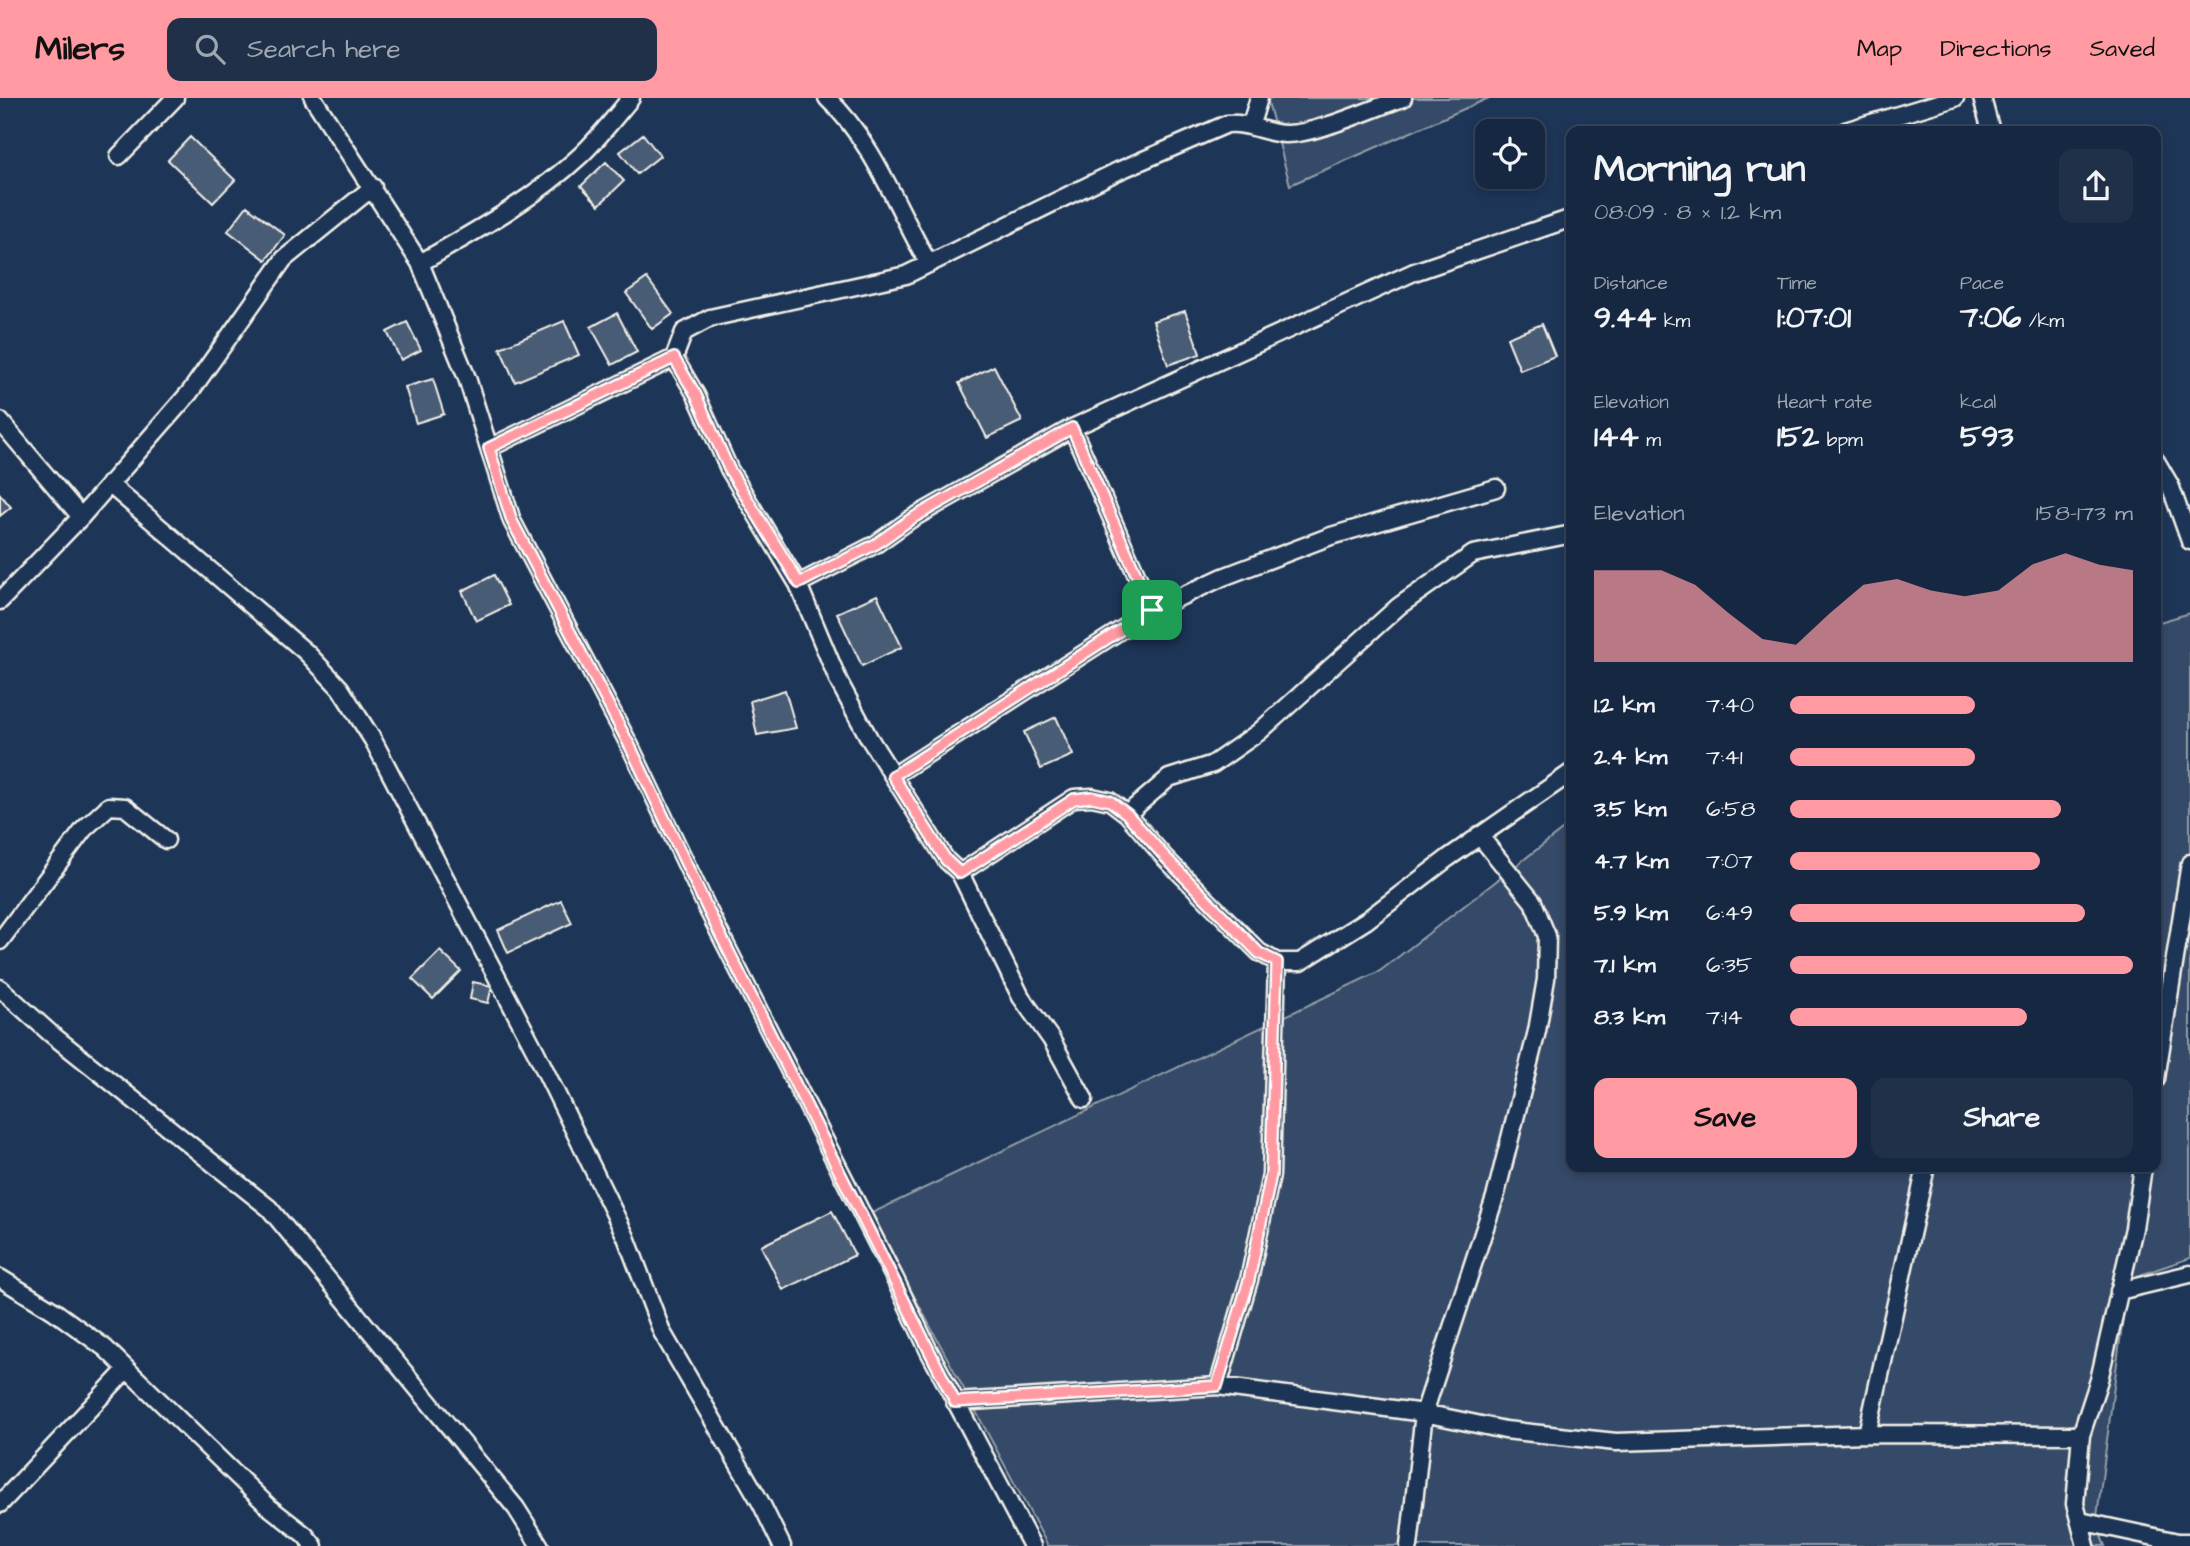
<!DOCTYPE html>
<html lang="en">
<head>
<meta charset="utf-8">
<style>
	:root { --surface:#162841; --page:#1f3048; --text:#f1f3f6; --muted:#9ea6b1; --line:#35445a; --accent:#ff9aa2 }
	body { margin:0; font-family:"Architects Daughter",sans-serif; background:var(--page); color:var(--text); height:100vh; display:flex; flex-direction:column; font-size:26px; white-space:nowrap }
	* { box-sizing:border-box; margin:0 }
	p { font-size:23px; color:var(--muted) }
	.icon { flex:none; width:38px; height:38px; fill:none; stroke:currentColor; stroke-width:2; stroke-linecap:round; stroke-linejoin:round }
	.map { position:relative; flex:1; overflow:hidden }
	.side { position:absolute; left:1566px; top:28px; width:595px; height:1046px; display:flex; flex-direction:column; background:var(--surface); border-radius:14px; box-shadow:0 4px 10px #0003,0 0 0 2px var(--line) }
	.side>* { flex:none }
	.tools { position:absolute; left:1475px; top:21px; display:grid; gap:14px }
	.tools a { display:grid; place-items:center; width:70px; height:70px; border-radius:14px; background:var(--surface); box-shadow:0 4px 10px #0003,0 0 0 2px var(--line); font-size:35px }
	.pin { position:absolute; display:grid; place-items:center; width:60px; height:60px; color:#fff; margin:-30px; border-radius:14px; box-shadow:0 4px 10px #0006 }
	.round { display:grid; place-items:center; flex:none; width:74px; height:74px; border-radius:14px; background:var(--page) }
	.head { display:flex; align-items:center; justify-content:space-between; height:119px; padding:0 28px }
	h1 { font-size:38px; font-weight:700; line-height:52px }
	.metrics { display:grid; grid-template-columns:repeat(3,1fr); gap:10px; height:119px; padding:7px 28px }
	.metrics div { display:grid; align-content:center }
	.metrics b { font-size:30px; font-weight:700 }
	.metrics small { font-size:19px; font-weight:400 }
	.metrics p { font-size:19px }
	.chart { height:196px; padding:14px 28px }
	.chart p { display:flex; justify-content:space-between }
	.chart svg { width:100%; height:126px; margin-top:7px; fill:var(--accent); opacity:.7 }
	.primary-button { display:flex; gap:14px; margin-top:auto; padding:14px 28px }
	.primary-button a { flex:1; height:80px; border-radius:14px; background:var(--accent); color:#111; font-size:28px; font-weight:700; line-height:80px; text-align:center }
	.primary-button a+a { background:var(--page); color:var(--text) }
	ul { padding:0 28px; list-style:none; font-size:23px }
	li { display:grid; grid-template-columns:112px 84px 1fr; align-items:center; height:52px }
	li i { height:18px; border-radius:9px; background:var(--accent) }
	header { display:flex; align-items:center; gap:42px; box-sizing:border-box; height:98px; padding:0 35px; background:var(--accent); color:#111 }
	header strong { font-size:33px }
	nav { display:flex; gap:38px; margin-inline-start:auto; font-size:24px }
	.search { width:490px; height:63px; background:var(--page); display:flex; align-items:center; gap:18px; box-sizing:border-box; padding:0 24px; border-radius:14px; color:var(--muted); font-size:26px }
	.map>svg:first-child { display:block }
	.green { fill:#354a67; stroke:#949ea8; stroke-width:2 }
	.building { fill:#485b74; stroke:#f4f1e8; stroke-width:2 }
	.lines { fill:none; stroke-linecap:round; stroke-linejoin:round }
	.minor-casing { stroke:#f4f1e8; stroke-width:21 }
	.minor { stroke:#1d3557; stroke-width:16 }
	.route-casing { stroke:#fff; stroke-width:14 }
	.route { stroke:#ff9aa2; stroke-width:9 }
</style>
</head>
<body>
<header>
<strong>Milers</strong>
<div class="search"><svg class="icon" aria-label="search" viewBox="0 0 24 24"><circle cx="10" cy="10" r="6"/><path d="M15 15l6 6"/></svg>Search here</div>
<nav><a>Map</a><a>Directions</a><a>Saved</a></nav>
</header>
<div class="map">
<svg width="2190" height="1448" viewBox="0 0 2190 1448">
	<rect width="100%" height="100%" fill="#1d3557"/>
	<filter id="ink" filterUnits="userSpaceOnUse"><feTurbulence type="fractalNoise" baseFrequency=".0143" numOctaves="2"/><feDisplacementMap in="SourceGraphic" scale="14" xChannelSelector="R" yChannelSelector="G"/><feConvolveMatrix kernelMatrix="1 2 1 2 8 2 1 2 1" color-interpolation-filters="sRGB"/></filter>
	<g filter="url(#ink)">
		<path class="green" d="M1267,0h222l-199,87z
			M2190,515v645l-62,21 -32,245 9,22h-1057l-178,-332 510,-243 191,-148 1,344h584v-544z"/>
		<path class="building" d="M643,36l17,22 -23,18 -17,-22z
			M190,39l45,43 -22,23 -45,-43z
			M606,64l18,19 -25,24 -18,-19z
			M247,108l38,29 -19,25 -38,-29z
			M647,180l26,36 -21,15 -26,-36z
			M1185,213l15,43 -32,11 -15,-44z
			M617,215l20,39 -25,13 -21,-38z
			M564,223l15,34 -64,27 -15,-34z
			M407,224l14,28 -20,10 -14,-28z
			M1542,226l13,32 -35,14 -13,-32z
			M994,268l28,55 -35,17 -28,-55z
			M433,281l11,35 -28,9 -11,-36z
			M0,396l11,13 -11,9z
			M494,477l15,30 -33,16 -14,-30z
			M877,497l25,52 -40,19 -25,-53z
			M785,592l11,38 -39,7 -7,-34z
			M1056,619l17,38 -32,14 -17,-37z
			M561,802l11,23 -64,30 -10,-23z
			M440,853l21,20 -28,28 -21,-20z
			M473,884l19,4 -4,17 -18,-4z
			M832,1113l23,44 -72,35 -22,-44z"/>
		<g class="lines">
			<g class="minor-casing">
				<path id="minor" d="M313,0l107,165 47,115 45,143 119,227 77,162 187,369 33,70 104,197
					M827,0c47,44 70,111 102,166
					M1982,0l9,33
					M1251,26l8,-26
					M1845,33l110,-33
					M119,58l56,-58
					M420,165c56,-32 114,-64 161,-108 18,-17 34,-38 50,-57
					M674,260l22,37 33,74 69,115 78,-40 35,-25 161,-91 342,-156 158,-54
					M0,323l81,96
					M1072,330l80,182
					M489,350l185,-90 10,-26 26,-14 196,-43 212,-104 109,-47c22,-2 37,9 58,10 30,1 88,-26 118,-36
					M2156,363l14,24 20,56
					M109,386l198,169 33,35 33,52 163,312 90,185 36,95 99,171 21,43
					M798,486l41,98 30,56 77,122 14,13 61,124 30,42 33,60
					M0,503l81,-84 109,-125 94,-133 89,-72
					M893,678l259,-166 71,-33 108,-41 165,-48
					M1127,716l42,-36 44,-14 46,-32 140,-126 74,-52 99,-20
					M960,775l114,-75 18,-1 18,4 17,13 38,44 94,94 18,10h23l67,-42 81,-62 124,-86
					M0,843l84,-112 25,-23 16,1 41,33
					M0,890l50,45 219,175 247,300 24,38
					M2156,981l34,-216
					M0,1180l54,33 51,37 164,159 36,28 9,11
					M2119,1193l71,-17
					M1218,1288l31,-106 22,-105 6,-213
					M955,1304l263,-16 206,27 81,17 111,12 251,-8 214,1
					M1867,1336l59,-267
					M0,1406l126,-134
					M2080,1423l98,21h12
					M1409,1448l15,-133 72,-219 41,-163 9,-52 1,-43 -14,-34 -54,-67
					M2086,1448l-11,-42 6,-69 18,-55 35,-152 9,-61"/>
			</g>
			<use href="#minor" class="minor"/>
		</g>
	</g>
	<g class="lines" filter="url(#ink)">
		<g class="route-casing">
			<path id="route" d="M674,260l22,37 33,74 70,114 77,-39 35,-25 161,-91 80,182 -259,166 53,84 14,13 114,-74 18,-2 18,4 17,13 39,44 93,95 18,9 -6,213 -22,105 -32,106 -262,16 -247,-492 -77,-162 -119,-227 -23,-73z"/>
		</g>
		<use href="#route" class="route"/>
	</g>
</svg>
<div class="tools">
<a><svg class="icon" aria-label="locate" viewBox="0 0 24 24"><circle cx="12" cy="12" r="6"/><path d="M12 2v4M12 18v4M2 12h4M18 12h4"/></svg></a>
</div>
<div class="pin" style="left:1152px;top:512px;background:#1e9e55"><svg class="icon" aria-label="arrive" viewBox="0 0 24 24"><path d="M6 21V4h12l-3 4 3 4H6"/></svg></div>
<section class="side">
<div class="head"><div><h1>Morning run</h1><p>08:09 · 8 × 1.2 km</p></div><a class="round"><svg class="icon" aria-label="share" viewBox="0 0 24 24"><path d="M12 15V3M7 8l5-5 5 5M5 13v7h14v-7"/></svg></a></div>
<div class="metrics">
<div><p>Distance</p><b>9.44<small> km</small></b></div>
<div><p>Time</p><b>1:07:01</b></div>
<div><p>Pace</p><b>7:06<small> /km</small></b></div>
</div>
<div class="metrics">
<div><p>Elevation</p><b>144<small> m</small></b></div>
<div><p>Heart rate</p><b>152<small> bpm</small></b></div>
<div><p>kcal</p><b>593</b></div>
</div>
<div class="chart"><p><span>Elevation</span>158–173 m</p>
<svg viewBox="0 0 160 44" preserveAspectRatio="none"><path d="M0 44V12L10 12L20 12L30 17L40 27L50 36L60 38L70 27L80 17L90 15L100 19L110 21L120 19L130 10L140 6L150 10L160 12V44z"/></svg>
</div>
<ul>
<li><b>1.2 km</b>7:40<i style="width:54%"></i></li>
<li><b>2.4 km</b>7:41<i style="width:54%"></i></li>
<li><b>3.5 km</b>6:58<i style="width:79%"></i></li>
<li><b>4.7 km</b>7:07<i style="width:73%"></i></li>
<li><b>5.9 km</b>6:49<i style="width:86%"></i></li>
<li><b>7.1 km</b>6:35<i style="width:100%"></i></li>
<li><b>8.3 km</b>7:14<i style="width:69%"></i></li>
</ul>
<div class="primary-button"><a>Save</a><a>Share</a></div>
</section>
</div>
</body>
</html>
